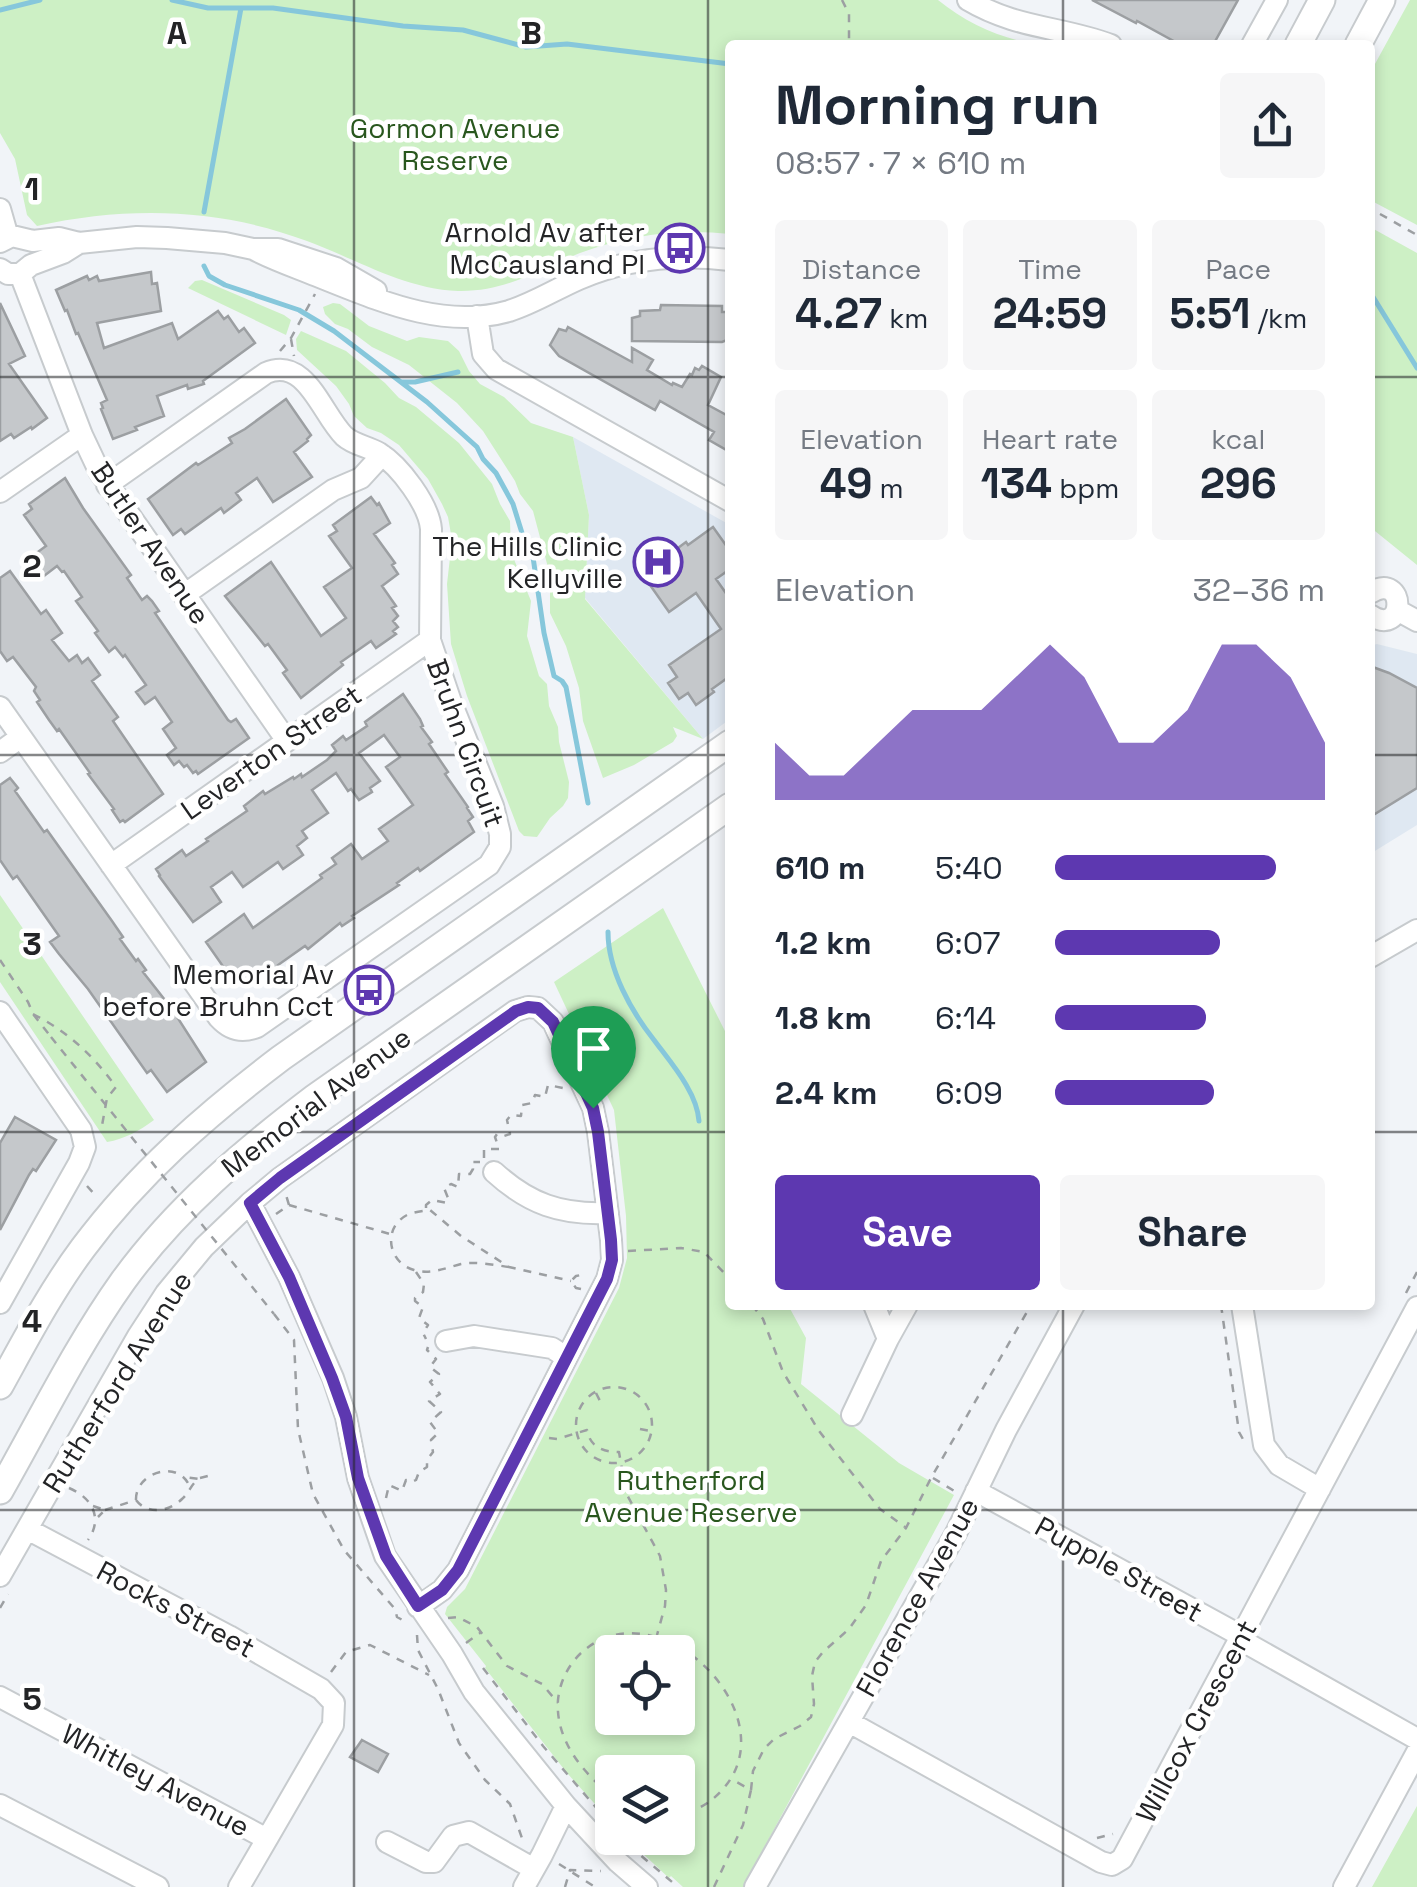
<!DOCTYPE html>
<html lang="en">
<head>
<meta charset="utf-8">
<style>
	:root { --surface:#fff; --page:#f6f6f7; --text:#1f2937; --muted:#747a83; --accent:#5d38b0 }
	body { margin:0; font-family:"Space Grotesk",sans-serif; background:var(--page); color:var(--text); height:100vh; display:flex; flex-direction:column; font-size:38px; white-space:nowrap }
	* { box-sizing:border-box; margin:0 }
	p { font-size:32px; color:var(--muted) }
	.icon { flex:none; width:55px; height:55px; fill:none; stroke:currentColor; stroke-width:2; stroke-linecap:round; stroke-linejoin:round }
	.map { position:relative; flex:1; overflow:hidden }
	.side { position:absolute; left:725px; top:40px; width:650px; height:1270px; display:flex; flex-direction:column; background:var(--surface); border-radius:10px; box-shadow:0 5px 15px #0003 }
	.side>* { flex:none }
	.buttons { position:absolute; left:595px; top:1635px; display:grid; gap:20px }
	.buttons a { display:grid; place-items:center; width:100px; height:100px; border-radius:10px; background:var(--surface); box-shadow:0 5px 15px #0003; font-size:50px }
	.pin { position:absolute; display:grid; place-items:center; width:85px; height:85px; color:#fff; margin:-102px -42px; border-radius:50% 50% 50% 0; rotate:-45deg; box-shadow:0 0 10px #0007 }
	.pin .icon { rotate:45deg }
	.round { display:grid; place-items:center; flex:none; width:105px; height:105px; border-radius:10px; background:var(--page) }
	.head { display:flex; align-items:center; justify-content:space-between; height:170px; padding:0 50px }
	h1 { font-size:55px; font-weight:700; line-height:75px }
	.metrics { display:grid; grid-template-columns:repeat(3,1fr); gap:15px; height:170px; padding:10px 50px }
	.metrics div { display:grid; align-content:center; border-radius:10px; background:var(--page); text-align:center }
	.metrics b { font-size:42px; font-weight:700 }
	.metrics small { font-size:28px; font-weight:400 }
	.metrics p { font-size:28px }
	.chart { height:280px; padding:20px 50px }
	.chart p { display:flex; justify-content:space-between }
	.chart svg { width:100%; height:180px; margin-top:10px; fill:var(--accent); opacity:.7 }
	.primary-button { display:flex; gap:20px; margin-top:auto; padding:20px 50px }
	.primary-button a { flex:1; height:115px; border-radius:10px; background:var(--accent); color:#fff; font-size:40px; font-weight:700; line-height:115px; text-align:center }
	.primary-button a+a { background:var(--page); color:var(--text) }
	ul { padding:0 50px; list-style:none; font-size:32px }
	li { display:grid; grid-template-columns:160px 120px 1fr; align-items:center; height:75px }
	li i { height:25px; border-radius:12px; background:var(--accent) }
	.map>svg:first-child { display:block }
	.built { fill:#dfe8f2 }
	.green { fill:#cdf0c5; fill-rule:evenodd }
	.lines { fill:none; stroke-linecap:round; stroke-linejoin:round }
	.stream { stroke:#86c7db; stroke-width:5 }
	.building { fill:#c5c8cb; stroke:#9c9fa2; stroke-width:2.5 }
	.minor-casing { stroke:#c7cbce; stroke-width:24 }
	.major-casing { stroke:#c7cbce; stroke-width:29 }
	.path { stroke:#9c9fa2; stroke-width:2.5; stroke-dasharray:8 8; stroke-linecap:butt }
	.minor { stroke:#fff; stroke-width:20 }
	.major { stroke:#fff; stroke-width:25 }
	.path-bridge { stroke:#9c9fa2; stroke-width:2.5; stroke-dasharray:8 8; stroke-linecap:butt }
	.route-casing { stroke:#fff; stroke-width:20 }
	.route { stroke:#5d38b0; stroke-width:12 }
	.grid { fill:none; stroke:#232426; stroke-width:2.5; stroke-opacity:0.55 }
	.labels { text-anchor:middle; stroke-width:9; stroke-linejoin:round; paint-order:stroke }
	.park-label { font-size:28px; fill:#29571e; stroke:#fff }
	.poi-label { font-size:28px; fill:#232426; stroke:#fff; text-anchor:end }
	.street-label { font-size:28px; fill:#232426; stroke:#fff }
	.grid-label { font-size:32px; text-anchor:middle; font-weight:bold; fill:#232426; stroke:#fff; stroke-width:9; stroke-linejoin:round; paint-order:stroke }
</style>
</head>
<body>
<div class="map">
<svg width="1417" height="1887" viewBox="0 0 1417 1887">
	<rect width="100%" height="100%" fill="#f1f4f8"/>
	<path class="built" d="M573,437l157,88v194l-27,20 -118,-141 4,-83z
		M1377,644l40,10v171l-47,29v-208z"/>
	<path class="green" d="M0,0h938c31,25 65,40 105,45h-313v189c-51,-6 -102,1 -150,19 -43,17 -73,39 -122,38 -54,-2 -102,-32 -151,-50 -88,-33 -179,-35 -270,-15l-10,-11 -12,-56 -15,-26z
		M1410,0h7v225l-47,-25v-127z
		M1370,227l47,26v312l-47,-38z
		M202,280l82,35 7,5 -5,15 -98,-47 7,-7z
		M333,303l7,1 29,22 38,15 12,-4 29,4 11,10 10,20 11,13 24,13 27,26 42,14 16,78 -4,84 118,140 -30,-12 4,9 -4,6 -39,23 -31,13 -20,-57 -4,-33 -13,-42 -16,-33v-38l-17,-64 -13,-17 -5,-13 -32,-50 -26,-28 -48,-38 -37,-18 -24,-18 -13,-5 -10,-10 -2,-7z
		M301,331l45,20 39,32 14,15 17,9 43,36 33,41 8,20 10,17 1,31 20,49 -4,35 12,40 8,8 2,22 9,21 1,15 10,40 -1,16 -5,8 -13,12 -13,19 -13,-1 -5,-5 -52,-135 -16,-52 -4,-60 5,-44 -4,-23 -6,-13 -14,-25 -29,-34 -18,-12 -14,-5 -13,-12 -5,-12 -13,-18 -39,-36 -1,-11z
		M0,895l154,225c-15,11 -29,19 -47,22l-107,-160z
		M663,908l67,133v264h58l18,33 -5,46 98,79 55,32 -211,392h-60l-12,-11 -2,2 -43,-40h52v-66h-66v51l-45,-50 -82,-105 1,-2 -41,-52 2,-7 18,-18 154,-301 8,-30 -1,-42 -12,-106 -60,-128zM612,1652h66v66h-66z
		M1417,1806v81h-45z"/>
	<g class="lines">
		<path class="stream" d="M172,0l36,8h65l130,18 60,4 63,17 41,-3 163,20
			M0,10l40,-10
			M204,212l37,-204
			M204,266l5,10 16,9 74,25 35,21 93,71 50,45 6,12 13,14 17,31 9,29 11,24 11,76 10,43 8,5 4,6 22,116
			M1370,292l47,76
			M402,382h13l43,-10
			M608,932c0,38 23,79 46,108 17,23 43,52 45,81"/>
	</g>
	<path class="building" d="M1092,0h146l-25,45h-32l-44,-24 -1,2z
		M151,272l1,12 5,-1 4,28 -64,12 7,25 68,-25 6,16 40,-28 6,8 4,-3 11,16 5,-4 11,15 -52,38 1,3 -16,5 -1,-4 -30,11 7,20 -29,11 2,3 -24,9 -12,-30 2,-1 -2,-5 6,-3 -29,-67 -2,1 -9,-24 -2,1 -9,-21 31,-14 2,4 8,-4 2,5z
		M0,303l25,53 -16,8 38,54 -15,11 -1,-2 -17,11 -3,-4 -11,7z
		M661,305l61,1v6h8v27l-8,3 -90,-1v-23l8,-2v-5l20,-1z
		M568,327l64,35v-14l21,12 -6,10 25,15 1,-2 9,4 8,-13 2,1 3,-7 4,2 3,-4 19,11 -13,28 22,12v35l-21,-12 5,-8 -54,-31 -5,9 -96,-54 -9,-11 9,-16 7,2z
		M286,399l25,36 -4,4 1,2 -14,11 18,25 -39,25 -16,-24 -21,15 5,7 -17,13 -3,-5 -36,26 -4,-5 -8,6 -25,-36 48,-36 2,2 34,-22 -3,-5 16,-9z
		M65,478l18,30 48,67 -4,3 15,22 5,-4 5,5 7,10 -4,2 73,107 3,2 5,-3 13,19 -51,36 -2,-3 -3,2 -6,-8 -3,2 -5,-6 -5,4 -7,-10 9,-7 -13,-19 9,-7 -17,-25 -10,7 -9,-12 10,-7 -21,-30 -2,2 -8,-10 -6,5 -14,-19 3,-2 -22,-30 6,-4 -18,-26 -2,1 -5,-6 -13,10 -13,-19 15,-11 -22,-31 8,-6 -3,-5z
		M371,497l6,8 2,-2 11,20 -16,11 21,29 -3,2 6,9 -16,12 14,20 -4,2 6,8 -5,5 5,6 -5,4 3,3 -20,14 -5,-7 -30,21 2,3 -42,33 -18,-25 4,-3 -19,-26 -3,2 -40,-50 46,-34 50,74 25,-18 -22,-31 28,-19 -23,-32 8,-5 -4,-6z
		M713,527l17,24v18l-14,10 14,20v77l-18,13 2,3 -18,13 -8,-12 -9,6 -11,-16 9,-6 -8,-12 52,-36 -25,-36 -27,19 -26,-37 27,-19 -1,-2 9,-6 8,-6 2,3z
		M10,571l31,43 5,-4 16,23 -10,7 17,21 8,-6 5,8 6,-5 12,17 -8,6 26,36 -5,4 50,73 -38,28 -2,-2 -3,2 -8,-12 2,-1 -26,-35 2,-1 -31,-44 -2,2 -8,-11 -12,-18 3,-2 -6,-9 2,-4 -23,-30 -6,4 -7,-10v-73z
		M1370,666l19,7 28,15v100l-47,29z
		M403,694l17,25 3,7 -2,1 11,15 -3,2 19,28 -3,2 23,33 -1,1 6,9 -5,4 6,11 -54,39 -2,-3 -21,15 2,2 -47,31 2,2 -12,8 -2,-3 -32,26 -3,-3 -27,19 3,5 -12,8 -5,-8 -21,15 -3,-3 -4,3 -30,-43 38,-28 9,14 69,-50 -2,-3 16,-11 -4,-6 19,-14 11,15 26,-18 -9,-12 34,-24 -27,-38 14,-10 -16,-22 -25,18 21,28 -10,7 2,4 -13,8 -8,-11 -3,2 -12,-18 -24,17 16,23 -26,18 5,7 -10,8 6,9 -20,14 -5,-7 -35,25 -11,-15 -21,15 10,15 -28,20 -34,-46 1,-1 -4,-6 26,-19 4,6 22,-15 -2,-2 41,-28 -3,-5 19,-15 2,3 28,-17 1,2 7,-5 1,3 25,-17 9,-9 -4,-6 11,-9 3,4 21,-14 -2,-4z
		M10,778l8,10 -3,3 29,41 3,-2 65,91 11,16 -3,2 16,22 2,-2 8,11 -3,2 29,37 34,53 -39,30 -16,-22 -4,3 -59,-84 -29,-35 -9,-12 9,-6 -42,-60 -4,3 -13,-19v-75z
		M15,1117l41,23 -20,31 -3,-2 -4,6 -29,55v-87z
		M362,1740l26,14 -10,18 -28,-15z"/>
	<g class="lines">
		<g class="minor-casing">
			<path id="minor" d="M968,0c49,29 92,26 143,45
				M1252,45l25,-45
				M0,209l8,28
				M0,242l12,-6 21,5 26,-3 20,5 58,-6 30,1 58,5 28,6h25l58,19 40,23
				M253,249c21,11 42,18 64,27 61,24 125,54 192,35 25,-8 47,-22 70,-32 48,-21 100,-25 151,-19
				M0,269l8,5h12l11,-9 32,-12 16,-10
				M20,274l62,161 17,36 188,270
				M477,316l6,38 13,15 234,132
				M0,492l82,-57
				M1370,593c37,-23 36,46 0,22
				M184,595l149,-105 28,-12 21,-23
				M1397,610l20,11
				M0,707l219,311c11,12 23,15 38,9l232,-162 11,-18v-13l-7,-28 -42,-104 -21,-62 1,-111c-2,-24 -31,-63 -52,-76 -12,-7 -25,-8 -35,-17 -23,-23 -38,-80 -78,-63l-159,112
				M0,752l21,-15
				M111,865l319,-225
				M1370,957l47,-27
				M0,1012l81,118 4,17 -6,16 -79,140
				M494,1172c35,32 67,43 114,41
				M250,1203l39,74 44,101 13,39 12,61 27,78 67,98 22,38 92,114 52,56 29,25
				M874,1305l14,34
				M1242,1305l22,140 15,20 41,24
				M446,1341l28,-5 78,12 14,9
				M852,1415l36,-76 19,-34
				M976,1491l258,141 14,12 169,95
				M0,1576l138,-240 28,-43 38,-46 46,-44 30,-25 235,-167 13,-4 10,1 15,14 40,86 5,24 13,108 1,20 -5,19 -149,291 -16,20 -24,17
				M0,1697l267,142 66,-114 1,-22 -13,-14 -92,-53 -202,-107
				M849,1722l252,140 11,3 10,-6 295,-552
				M0,1805l158,82
				M387,1842l39,20h8l19,-26 16,-4 65,37
				M239,1887l28,-48
				M524,1887l18,-32 24,-49
				M755,1887l201,-354 50,-103 68,-125
				M1344,1887l73,-135"/>
		</g>
		<g class="major-casing">
			<path id="major" d="M1298,45l24,-45
				M1358,45l24,-45
				M0,1386c26,-47 51,-95 83,-138 55,-74 124,-134 198,-190l449,-315
				M0,1491c40,-70 76,-144 123,-210 53,-73 121,-130 192,-184l415,-291"/>
		</g>
		<path class="path" d="M842,0l7,14v31
			M1380,214l37,21
			M291,339l3,17
			M280,351l11,-13 24,-44
			M0,960l28,42 5,12 18,23
			M33,1014c35,18 60,41 83,73l-9,11 -6,33
			M484,1158v-9h15l-4,-12 2,-3 7,2 6,-2 -3,-14 4,-5 10,1 1,-11 10,-2 3,-8 10,2 3,-12 15,3
			M87,1186l9,10
			M289,1205l101,29
			M426,1208v-3l6,-5 15,3 1,-5 -4,-10 7,-4 7,3 1,-13h11l3,-5 -1,-7h8
			M276,1214l13,-9 -3,-10
			M628,1251l53,-3 23,4 26,27
			M509,1267c-15,-2 -33,-6 -48,-3 -16,4 -30,11 -47,6 -26,-7 -32,-42 -7,-55 7,-3 16,-4 23,-5l31,26 48,31 62,14
			M416,1272l8,12 -1,8 -8,6v3l8,6 -4,11 9,7 -5,8 3,6
			M581,1289l-5,-1 -5,-7 5,-5 10,-2
			M1406,1293l11,-21
			M752,1305l11,14 20,53 36,59 61,78 25,18
			M1221,1305l18,127 5,9
			M274,1314l20,26 4,89 15,65 31,56 51,59 2,8 9,5
			M576 1425a38 38 0 1 1 76 0a38 38 0 1 1-76 0Z
			M596,1393l5,10
			M640,1429l10,2
			M549,1438l8,1 30,-9c3,17 16,22 32,22l7,41 34,63 6,34 -1,16 -8,29
			M200,1478l12,-3
			M933,1478l23,14
			M69,1488c24,10 34,31 19,52
			M386,1498l3,-13 13,6 4,-11 6,2 4,-2 3,-8 8,-5v-7l6,-8 -2,-12 7,-7 -8,-11 11,-10 -12,-11 11,-7 -10,-12 9,-8 -9,-7 6,-8 -9,-9 1,-3
			M136,1500c11,15 33,12 46,-1 8,-7 8,-14 17,-20l-14,-2
			M136,1500c-1,-27 41,-41 53,-15
			M93,1506l12,4 -7,7
			M105,1510l31,-10
			M0,1608l8,-14
			M448,1618l10,-1 19,10 30,39 35,18 16,19
			M417,1635l1,15 20,39 21,54 26,37 25,24 13,37
			M466,1643l14,-10
			M483,1668l60,78 69,80
			M331,1672l15,-20 24,-7 59,30
			M751,1790l2,-19 11,-22 10,-10 26,-13 11,-9 3,-13 -2,-28 3,-14 8,-10 26,-23 17,-24 15,-44 25,-33 25,-50 100,-173
			M612,1796c-29,-23 -57,-56 -54,-96 2,-21 13,-40 29,-52 76,-58 201,68 136,141 -12,14 -27,22 -45,26
			M623,1838l9,9
			M1097,1838l16,-4
			M630,1851l2,-3 46,39
			M559,1864l36,23
			M565,1887l5,-17 31,1
			M714,1887l29,-62 8,-35 -18,-10"/>
		<use href="#minor" class="minor"/>
		<use href="#major" class="major"/>
		<path class="path-bridge" d="M51,1037l223,277"/>
	</g>
	<g class="lines">
		<g class="route-casing">
			<path id="route" d="M528,1007l10,1 15,14 40,86 5,24 13,108 1,20 -5,19 -149,291 -16,20 -24,16 -32,-50 -28,-78 -12,-61 -14,-39 -43,-101 -39,-74 30,-25 236,-167z"/>
		</g>
		<use href="#route" class="route"/>
	</g>
	<path class="grid" d="M354,0v1887M708,0v1887M1063,0v45M0,377h730M1370,377h47M0,755h730M1370,755h47M0,1132h730M1370,1132h47M1063,1305v582M0,1510h1417"/>
	<defs>
		<g id="bus-ring" transform="scale(2.5)"><circle r="9.5" fill="#fff" stroke="#5d38b0" stroke-width="1.5"/><path d="M-5-6H5V4H4V6H2V4H-2V6H-4V4H-5ZM-3.5-4V0h7V-4ZM-3.5 1.2v1.5H-2V1.2ZM2 1.2v1.5H3.5V1.2Z" fill="#5d38b0"/></g>
		<g id="hospital-ring" transform="scale(2.5)"><circle r="9.5" fill="#fff" stroke="#5d38b0" stroke-width="1.5"/><path d="M-5-5h3v3.5h4V-5h3V5h-3V1.5h-4V5h-3Z" fill="#5d38b0"/></g>
	</defs>
	<g fill-rule="evenodd">
		<use href="#bus-ring" x="680" y="248"/>
		<use href="#hospital-ring" x="658" y="562"/>
		<use href="#bus-ring" x="369" y="990"/>
	</g>
	<g class="labels">
		<g class="park-label">
			<text x="455" y="138">Gormon Avenue<tspan x="455" dy="32">Reserve</tspan></text>
			<text x="691" y="1490">Rutherford<tspan x="691" dy="32">Avenue Reserve</tspan></text>
		</g>
		<g class="poi-label">
			<text x="645" y="242">Arnold Av after<tspan x="645" dy="32">McCausland Pl</tspan></text>
			<text x="623" y="556">The Hills Clinic<tspan x="623" dy="32">Kellyville</tspan></text>
			<text x="334" y="984">Memorial Av<tspan x="334" dy="32">before Bruhn Cct</tspan></text>
		</g>
		<g class="street-label">
			<text transform="translate(151 543) rotate(56)" y="10">Butler Avenue</text>
			<text transform="translate(466 743) rotate(70)" y="10">Bruhn Circuit</text>
			<text transform="translate(271 752) rotate(-35)" y="10">Leverton Street</text>
			<text transform="translate(316 1102) rotate(-37)" y="10">Memorial Avenue</text>
			<text transform="translate(117 1382) rotate(-58)" y="10">Rutherford Avenue</text>
			<text transform="translate(1119 1569) rotate(29)" y="10">Pupple Street</text>
			<text transform="translate(917 1597) rotate(-61)" y="10">Florence Avenue</text>
			<text transform="translate(176 1609) rotate(28)" y="10">Rocks Street</text>
			<text transform="translate(1196 1721) rotate(-62)" y="10">Willcox Crescent</text>
			<text transform="translate(156 1780) rotate(28)" y="10">Whitley Avenue</text>
		</g>
	</g>
	<g class="grid-label">
		<text x="177" y="44">A</text>
		<text x="531" y="44">B</text>
		<text x="32" y="200">1</text>
		<text x="32" y="577">2</text>
		<text x="32" y="955">3</text>
		<text x="32" y="1332">4</text>
		<text x="32" y="1710">5</text>
	</g>
</svg>
<div class="buttons">
<a><svg class="icon" aria-label="locate" viewBox="0 0 24 24"><circle cx="12" cy="12" r="6"/><path d="M12 2v4M12 18v4M2 12h4M18 12h4"/></svg></a>
<a><svg class="icon" aria-label="layers" viewBox="0 0 24 24"><path d="M12 4l9 5-9 5-9-5zM3 14l9 5 9-5"/></svg></a>
</div>
<div class="pin" style="left:593px;top:1108px;background:#1e9e55"><svg class="icon" aria-label="arrive" viewBox="0 0 24 24"><path d="M6 21V4h12l-3 4 3 4H6"/></svg></div>
<section class="side">
<div class="head"><div><h1>Morning run</h1><p>08:57 · 7 × 610 m</p></div><a class="round"><svg class="icon" aria-label="share" viewBox="0 0 24 24"><path d="M12 15V3M7 8l5-5 5 5M5 13v7h14v-7"/></svg></a></div>
<div class="metrics">
<div><p>Distance</p><b>4.27<small> km</small></b></div>
<div><p>Time</p><b>24:59</b></div>
<div><p>Pace</p><b>5:51<small> /km</small></b></div>
</div>
<div class="metrics">
<div><p>Elevation</p><b>49<small> m</small></b></div>
<div><p>Heart rate</p><b>134<small> bpm</small></b></div>
<div><p>kcal</p><b>296</b></div>
</div>
<div class="chart"><p><span>Elevation</span>32–36 m</p>
<svg viewBox="0 0 160 44" preserveAspectRatio="none"><path d="M0 44V30L10 38L20 38L30 30L40 22L50 22L60 22L70 14L80 6L90 14L100 30L110 30L120 22L130 6L140 6L150 14L160 30V44z"/></svg>
</div>
<ul>
<li><b>610 m</b>5:40<i style="width:82%"></i></li>
<li><b>1.2 km</b>6:07<i style="width:61%"></i></li>
<li><b>1.8 km</b>6:14<i style="width:56%"></i></li>
<li><b>2.4 km</b>6:09<i style="width:59%"></i></li>
</ul>
<div class="primary-button"><a>Save</a><a>Share</a></div>
</section>
</div>
</body>
</html>
